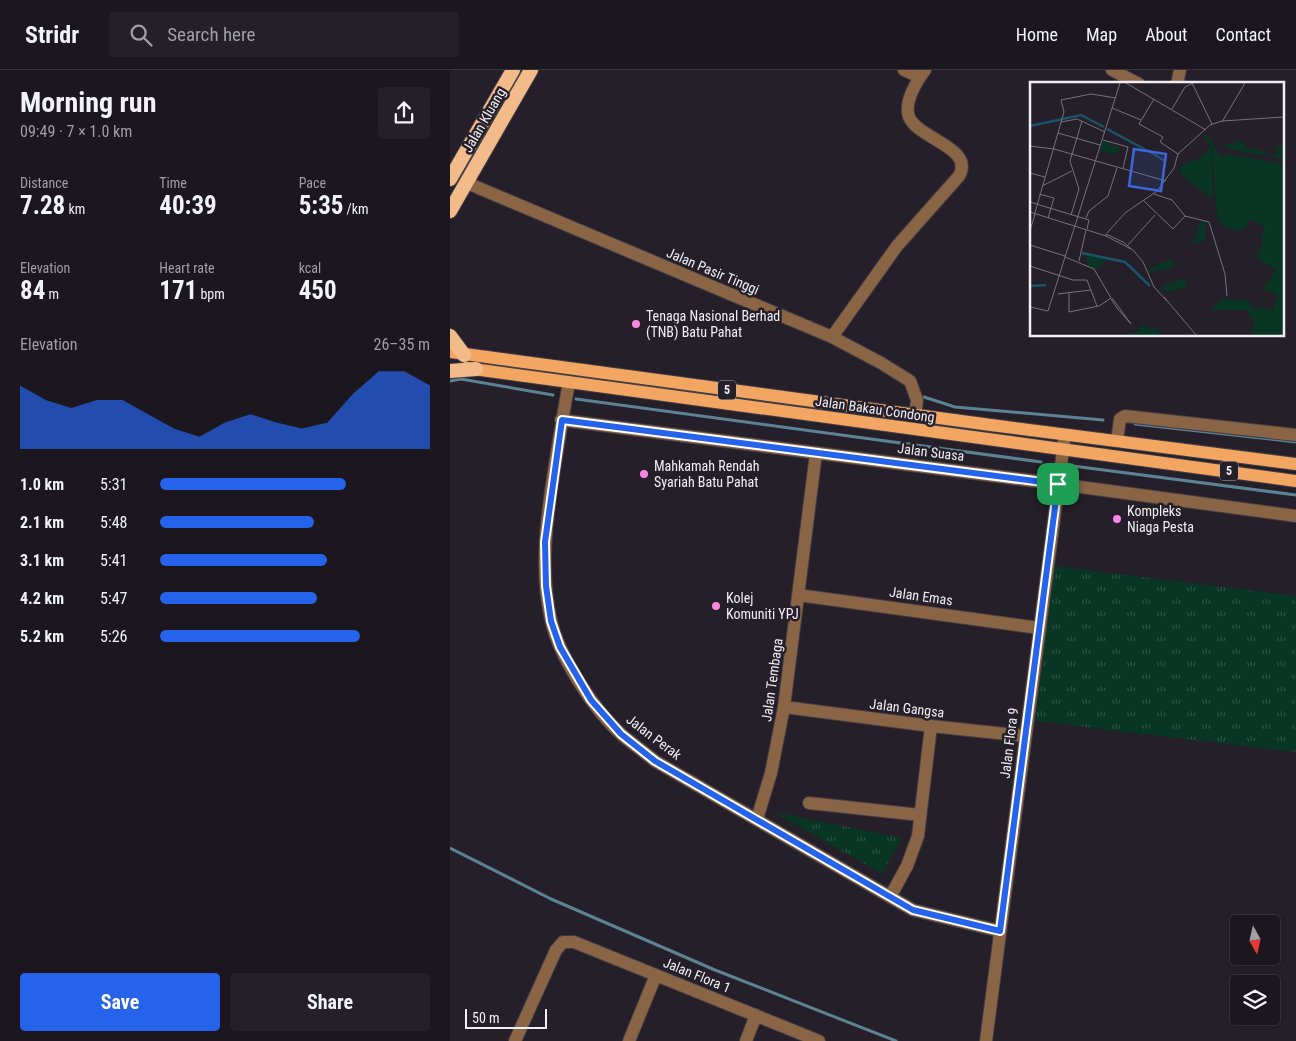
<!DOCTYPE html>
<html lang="en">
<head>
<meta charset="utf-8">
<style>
	:root { --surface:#1c171f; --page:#252028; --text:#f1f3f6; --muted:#a09fa4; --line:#3a363d; --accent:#2563eb }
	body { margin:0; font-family:"Roboto Condensed",sans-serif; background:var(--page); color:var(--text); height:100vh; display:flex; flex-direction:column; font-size:19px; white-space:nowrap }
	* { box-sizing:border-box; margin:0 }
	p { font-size:16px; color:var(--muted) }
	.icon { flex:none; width:28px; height:28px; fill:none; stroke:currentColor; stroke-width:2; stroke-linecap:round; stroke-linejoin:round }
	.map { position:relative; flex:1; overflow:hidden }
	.details { display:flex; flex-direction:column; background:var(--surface); width:450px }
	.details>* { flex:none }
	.needle { width:32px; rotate:172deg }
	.buttons { position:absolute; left:780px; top:845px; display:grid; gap:10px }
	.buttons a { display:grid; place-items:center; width:50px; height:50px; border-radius:5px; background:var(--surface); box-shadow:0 1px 4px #0004,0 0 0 1px var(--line); font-size:25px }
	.scale { position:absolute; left:15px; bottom:12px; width:82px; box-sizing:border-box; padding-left:5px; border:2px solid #f1eef4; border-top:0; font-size:14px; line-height:18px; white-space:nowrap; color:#f1eef4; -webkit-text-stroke:4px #251f29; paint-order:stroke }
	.pin { position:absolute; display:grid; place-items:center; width:42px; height:42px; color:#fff; margin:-21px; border-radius:10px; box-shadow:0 2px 8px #0006 }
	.round { display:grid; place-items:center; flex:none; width:52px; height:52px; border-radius:5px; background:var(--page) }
	.headline { display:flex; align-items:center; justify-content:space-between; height:85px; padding:0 20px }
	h1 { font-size:28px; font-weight:700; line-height:38px }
	.figures { display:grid; grid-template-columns:repeat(3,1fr); gap:8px; height:85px; padding:5px 20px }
	.figures div { display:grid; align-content:center }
	.figures b { font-size:25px; font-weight:700 }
	.figures small { font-size:14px; font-weight:400 }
	.figures p { font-size:14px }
	.chart { height:140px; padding:10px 20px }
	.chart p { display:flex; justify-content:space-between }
	.chart svg { width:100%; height:90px; margin-top:5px; fill:var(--accent); opacity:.7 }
	.cta { display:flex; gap:10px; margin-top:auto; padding:10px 20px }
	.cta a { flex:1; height:58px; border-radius:5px; background:var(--accent); color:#fff; font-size:20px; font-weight:700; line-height:58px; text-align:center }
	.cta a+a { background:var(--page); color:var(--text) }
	ul { padding:0 20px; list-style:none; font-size:16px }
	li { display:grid; grid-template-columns:80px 60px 1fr; align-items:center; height:38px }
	li i { height:12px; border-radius:6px; background:var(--accent) }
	header { display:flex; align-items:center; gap:30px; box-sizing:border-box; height:70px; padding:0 25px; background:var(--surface); border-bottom:1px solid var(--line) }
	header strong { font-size:24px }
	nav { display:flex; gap:28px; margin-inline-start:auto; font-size:18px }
	.search { width:350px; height:45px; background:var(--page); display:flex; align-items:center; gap:12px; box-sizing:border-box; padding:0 18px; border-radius:5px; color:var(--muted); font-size:19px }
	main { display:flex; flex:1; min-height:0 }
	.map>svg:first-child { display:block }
	.park { fill:url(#park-tufts) }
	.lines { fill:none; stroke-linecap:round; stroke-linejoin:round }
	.stream { stroke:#5d8293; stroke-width:3 }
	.minor-casing { stroke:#423c45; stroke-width:14 }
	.primary-casing { stroke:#423c45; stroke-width:14 }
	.trunk-casing { stroke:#423c45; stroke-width:16 }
	.minor { stroke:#896445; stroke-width:12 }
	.primary { stroke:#f2a662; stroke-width:12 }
	.trunk { stroke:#f3bb8a; stroke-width:14 }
	.route-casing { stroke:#fff; stroke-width:10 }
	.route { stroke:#2563eb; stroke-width:6 }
	.poi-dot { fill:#fd86e1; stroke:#251f29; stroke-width:2 }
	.labels { text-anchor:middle; stroke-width:5; stroke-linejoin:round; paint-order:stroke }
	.shield { fill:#251f29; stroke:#b4b0b7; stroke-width:1 }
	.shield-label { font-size:12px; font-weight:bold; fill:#f1eef4 }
	.street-label { font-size:14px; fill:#f1eef4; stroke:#251f29 }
	.poi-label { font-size:14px; fill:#f1eef4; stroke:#251f29; text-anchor:start }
	.inset-river { fill:none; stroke:#1d536a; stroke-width:2.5 }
	.inset-road { fill:none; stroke:#77727a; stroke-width:1 }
	.view { fill:#3d66dc; fill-opacity:0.15; stroke:#3d66dc; stroke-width:2.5 }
	.inset-edge { fill:none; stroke:#f1eef4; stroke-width:2.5 }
</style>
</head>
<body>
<header>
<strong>Stridr</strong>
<div class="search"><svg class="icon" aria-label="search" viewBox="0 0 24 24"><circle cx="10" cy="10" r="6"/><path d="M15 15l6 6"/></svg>Search here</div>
<nav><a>Home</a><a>Map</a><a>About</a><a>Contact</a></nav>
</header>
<main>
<section class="details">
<div class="headline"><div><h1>Morning run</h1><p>09:49 · 7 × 1.0 km</p></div><a class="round"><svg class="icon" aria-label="share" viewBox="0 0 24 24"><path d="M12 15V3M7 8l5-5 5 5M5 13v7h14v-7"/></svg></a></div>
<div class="figures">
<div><p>Distance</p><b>7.28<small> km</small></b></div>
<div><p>Time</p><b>40:39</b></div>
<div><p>Pace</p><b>5:35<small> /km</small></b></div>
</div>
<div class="figures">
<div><p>Elevation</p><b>84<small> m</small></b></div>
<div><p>Heart rate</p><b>171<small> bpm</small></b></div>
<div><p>kcal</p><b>450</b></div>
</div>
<div class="chart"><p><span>Elevation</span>26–35 m</p>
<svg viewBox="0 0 160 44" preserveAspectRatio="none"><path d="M0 44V13L10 20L20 24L30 20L40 20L50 27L60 34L70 38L80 31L90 27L100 31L110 34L120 31L130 17L140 6L150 6L160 13V44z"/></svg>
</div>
<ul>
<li><b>1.0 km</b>5:31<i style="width:69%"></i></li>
<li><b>2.1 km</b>5:48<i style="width:57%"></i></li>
<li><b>3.1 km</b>5:41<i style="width:62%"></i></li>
<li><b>4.2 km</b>5:47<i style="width:58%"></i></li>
<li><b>5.2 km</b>5:26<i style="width:74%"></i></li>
</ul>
<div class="cta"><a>Save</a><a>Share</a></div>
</section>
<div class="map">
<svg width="846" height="971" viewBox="0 0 846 971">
	<defs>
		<pattern id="park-tufts" width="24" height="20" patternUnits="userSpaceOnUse" patternTransform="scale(1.25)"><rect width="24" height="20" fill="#083524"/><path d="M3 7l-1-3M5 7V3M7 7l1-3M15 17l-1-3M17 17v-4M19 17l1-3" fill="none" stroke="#2c5344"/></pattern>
	</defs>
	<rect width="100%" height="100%" fill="#251f29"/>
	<path class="park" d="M604,496l242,30v156l-261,-31z
		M324,742l128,26 -20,36z"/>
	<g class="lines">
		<path class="stream" d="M0,311l11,-2 92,16
			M474,327l31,10 148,13
			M126,329l465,63
			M685,354l161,18
			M623,396l223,29
			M0,778l101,51 164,71 181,71"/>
		<g class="minor-casing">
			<path id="minor" d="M454,0l16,7
				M662,0l27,14
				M727,14l3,-14
				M17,113l365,154 49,26 29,18 7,19 -1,9 -5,6
				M382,267l65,-91 62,-70c17,-30 -48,-38 -51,-63 -2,-14 9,-32 17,-43
				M119,313c-6,31 -11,62 -16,94 -7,47 -13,96 -2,143 8,37 43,90 71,115 11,9 22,17 33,26l258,149 87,21
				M111,350l497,64 238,32
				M667,371l3,-22 5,-3 171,19
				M348,525l241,33
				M334,637l147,19 94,10
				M359,733l111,12
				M307,749l14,-46 13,-66 32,-254
				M440,827l17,-31 11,-30 13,-110
				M65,971l41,-91 7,-8h11l245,99
				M179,971l27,-66
				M296,971l10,-26
				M536,971l79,-606"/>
		</g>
		<g class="primary-casing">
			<path id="primary" d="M0,282l541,73 305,39
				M16,298l830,113"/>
		</g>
		<g class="trunk-casing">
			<path id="trunk" d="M0,109l63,-109
				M0,141l81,-141
				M0,266l14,19
				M0,301l26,-2"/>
		</g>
		<use href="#minor" class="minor"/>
		<use href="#primary" class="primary"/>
		<use href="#trunk" class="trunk"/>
	</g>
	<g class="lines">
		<g class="route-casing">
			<path id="route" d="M112,350l496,64 -58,447 -87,-21 -258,-149 -34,-27 -30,-34 -31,-53 -9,-26 -5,-35 -1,-44z"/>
		</g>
		<use href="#route" class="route"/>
	</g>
	<g class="poi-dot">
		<circle cx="186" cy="254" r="5"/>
		<circle cx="194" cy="404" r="5"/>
		<circle cx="667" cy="449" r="5"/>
		<circle cx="266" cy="536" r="5"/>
	</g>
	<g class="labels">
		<g class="shield">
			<rect x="268" y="310.5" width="18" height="19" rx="4"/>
			<rect x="770" y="391.5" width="18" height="19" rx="4"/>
		</g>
		<g class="shield-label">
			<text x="277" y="324">5</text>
			<text x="779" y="405">5</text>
		</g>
		<g class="street-label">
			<text transform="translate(34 50) rotate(-60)" y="5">Jalan Kluang</text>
			<text transform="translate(263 201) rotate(23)" y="5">Jalan Pasir Tinggi</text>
			<text transform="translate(425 339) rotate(8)" y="5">Jalan Bakau Condong</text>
			<text transform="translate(481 382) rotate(7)" y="5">Jalan Suasa</text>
			<text transform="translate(471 526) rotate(8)" y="5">Jalan Emas</text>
			<text transform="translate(322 610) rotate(-82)" y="5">Jalan Tembaga</text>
			<text transform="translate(457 638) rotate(7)" y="5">Jalan Gangsa</text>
			<text transform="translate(204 667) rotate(37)" y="5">Jalan Perak</text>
			<text transform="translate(559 673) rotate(-83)" y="5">Jalan Flora 9</text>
			<text transform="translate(247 905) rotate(22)" y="5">Jalan Flora 1</text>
		</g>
		<g class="poi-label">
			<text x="196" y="251">Tenaga Nasional Berhad<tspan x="196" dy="16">(TNB) Batu Pahat</tspan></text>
			<text x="204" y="401">Mahkamah Rendah<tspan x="204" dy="16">Syariah Batu Pahat</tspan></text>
			<text x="677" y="446">Kompleks<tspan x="677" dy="16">Niaga Pesta</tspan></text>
			<text x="276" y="533">Kolej<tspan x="276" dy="16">Komuniti YPJ</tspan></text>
		</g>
	</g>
	<g transform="translate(580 12)">
		<rect width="254" height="254" fill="#251f29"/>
		<path d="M73,59l6,1v4h9v8l-18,-3zM179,65l2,1 2,51 -32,-24 -1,-9 22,-9z" fill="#083524"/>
		<path d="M176,51l15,24 9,-3 54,10v171h-33l4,-10 -9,-15h-36l12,-11 27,2 6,10 7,-4 11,4 5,-16 -15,-6 13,-19 -20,-13 6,-13 -1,-10 4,-2 -2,-7 -15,-5 -2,9 -11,1 -13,-5 -5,-10 -5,-67 -9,-13zM211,59l7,8 7,-1 14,7h7l1,-10 7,2v12l-56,-10 -3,-4zM171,138l5,2 -1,18 -13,5zM112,242l6,5 7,-1 6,7h-34l11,-4z" fill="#083524"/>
		<path d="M141,177l4,8 -26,6 -1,-3zM154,196l3,9 -21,5 -4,-6z" fill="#083524"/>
		<path d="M231,117l11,9 -9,14 2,6 -7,-5 -2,-11 -27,7 -1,-5zM57,171l4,1 17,4 -8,9 -6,2 -7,-5z" fill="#083524"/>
		<path class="inset-river" d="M0,44l51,-11 23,12M77,47l39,21M117,68l18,11M52,171l43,9 25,24M0,204l16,-1"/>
		<path class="inset-road" d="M96,1l80,47M162,1l20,41M124,17l-15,25 24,13 -3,5 18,12M82,26l29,12M142,27l13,-22 8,-4M31,40l16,-3 28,13M192,40l23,-39M28,51l42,12M73,58l25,7 -5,21M0,64l24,3 112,32M0,91l15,4M12,104l30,-15M9,112l15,4 -6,20M124,112l18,6 13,16 24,6M114,119l29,28 12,-13M0,120l59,18 -2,9M0,130l76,24M41,133l8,-26 -9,-28 12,-40M4,134l30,-104 -3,-12 30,-6 25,4M56,136l3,-7 19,-15 9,-28M179,140l16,52 2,22M0,148l5,-15M77,151l18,-20 32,-22 17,-23 4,-14 32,-29 12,-4 62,-4M0,163l35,11M97,164l28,-31M101,167l-25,-13v-2l17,8 5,4 2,2 3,2 10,12 11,25 13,14M35,175l29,12 17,29M49,179l7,-31M0,184l43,14h14l10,26M39,211v19l30,-6 12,-8M28,212l33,-4M134,215l32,38M81,217l6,9 14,16 -19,-26M0,225l18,4 72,-228"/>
		<path class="view" d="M104,67l32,5 -5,37 -32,-5z"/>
		<rect width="254" height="254" class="inset-edge"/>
	</g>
</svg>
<div class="buttons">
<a><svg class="needle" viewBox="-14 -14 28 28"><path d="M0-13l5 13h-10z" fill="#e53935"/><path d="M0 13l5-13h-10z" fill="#a09fa4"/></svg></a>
<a><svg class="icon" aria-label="layers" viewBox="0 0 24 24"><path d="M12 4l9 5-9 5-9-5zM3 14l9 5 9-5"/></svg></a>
</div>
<div class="scale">50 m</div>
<div class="pin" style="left:608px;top:414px;background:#1e9e55"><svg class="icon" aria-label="arrive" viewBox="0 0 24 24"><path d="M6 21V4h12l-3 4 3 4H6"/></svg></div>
</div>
</main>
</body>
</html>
